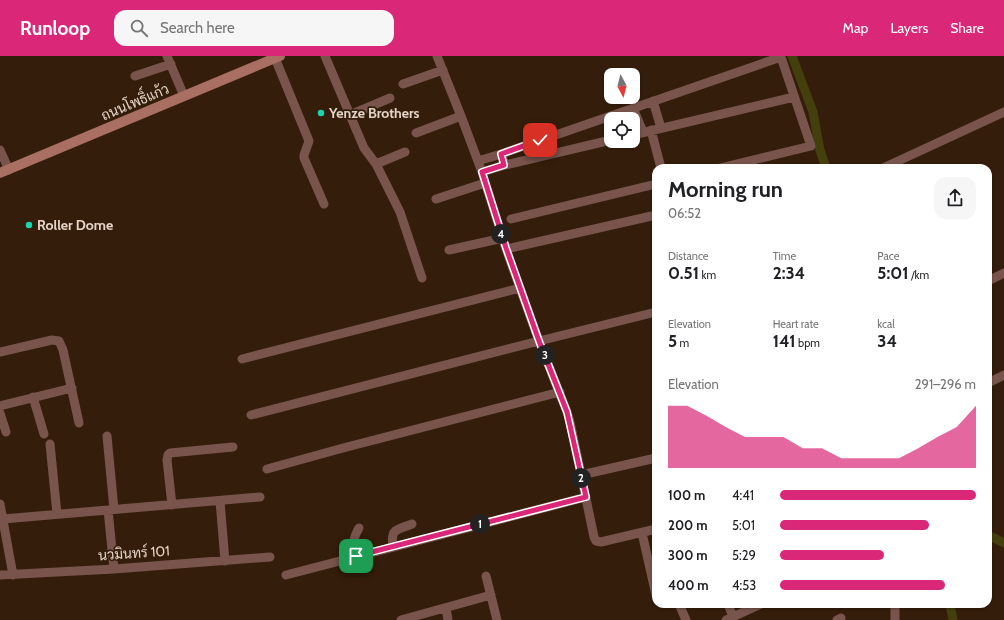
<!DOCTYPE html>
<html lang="en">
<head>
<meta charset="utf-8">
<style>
	:root { --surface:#fff; --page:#f6f6f6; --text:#202124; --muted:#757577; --accent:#db2777 }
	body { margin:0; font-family:Cabin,Sarabun,sans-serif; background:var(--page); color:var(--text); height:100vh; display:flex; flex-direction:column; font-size:15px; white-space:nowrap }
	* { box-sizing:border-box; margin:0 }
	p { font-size:13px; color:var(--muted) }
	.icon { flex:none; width:22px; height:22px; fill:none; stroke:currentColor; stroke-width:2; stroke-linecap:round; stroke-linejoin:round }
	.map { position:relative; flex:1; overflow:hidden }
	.drawer { position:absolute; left:652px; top:108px; width:340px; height:444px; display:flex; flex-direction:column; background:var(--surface); border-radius:12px; box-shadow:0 1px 3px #0004 }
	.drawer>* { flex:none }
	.needle { width:26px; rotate:173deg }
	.buttons { position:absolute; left:604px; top:12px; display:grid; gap:8px }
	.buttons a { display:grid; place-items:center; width:36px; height:36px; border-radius:8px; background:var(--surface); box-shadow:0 1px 3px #0004; font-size:20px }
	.pin { position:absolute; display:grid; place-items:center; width:34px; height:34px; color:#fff; margin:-17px; border-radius:8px; box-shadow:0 2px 6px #0006 }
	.km { position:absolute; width:20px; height:20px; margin:-10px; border-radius:50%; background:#222; color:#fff; font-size:11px; line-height:20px; text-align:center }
	.round { display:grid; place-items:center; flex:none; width:42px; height:42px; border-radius:12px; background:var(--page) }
	.headline { display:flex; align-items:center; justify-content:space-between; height:68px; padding:0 16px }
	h1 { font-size:22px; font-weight:800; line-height:30px }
	.metrics { display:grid; grid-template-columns:repeat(3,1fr); gap:6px; height:68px; padding:4px 16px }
	.metrics div { display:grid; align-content:center }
	.metrics b { font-size:17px; font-weight:800 }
	.metrics small { font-size:11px; font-weight:400 }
	.metrics p { font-size:11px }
	.chart { height:112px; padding:8px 16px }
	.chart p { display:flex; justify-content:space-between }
	.chart svg { width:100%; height:72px; margin-top:4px; fill:var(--accent); opacity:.7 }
	ul { padding:0 16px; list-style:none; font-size:13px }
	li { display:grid; grid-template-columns:64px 48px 1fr; align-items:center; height:30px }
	li i { height:10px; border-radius:5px; background:var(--accent) }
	header { display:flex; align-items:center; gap:24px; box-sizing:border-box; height:56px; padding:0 20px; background:var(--accent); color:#fff }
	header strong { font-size:19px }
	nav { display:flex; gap:22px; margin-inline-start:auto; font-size:14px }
	.search { width:280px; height:36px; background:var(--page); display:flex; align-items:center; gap:10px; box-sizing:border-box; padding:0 14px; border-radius:12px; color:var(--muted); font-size:15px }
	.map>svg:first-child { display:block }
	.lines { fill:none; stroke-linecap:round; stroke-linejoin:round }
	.canal { stroke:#44400e; stroke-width:9 }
	.street { stroke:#78544c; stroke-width:9 }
	.secondary { stroke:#a86f62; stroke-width:10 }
	.route-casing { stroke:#fff; stroke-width:8 }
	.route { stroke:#db2777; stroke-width:5 }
	.poi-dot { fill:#1ad5b2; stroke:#341d0a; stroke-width:1.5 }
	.labels { text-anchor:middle; stroke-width:3.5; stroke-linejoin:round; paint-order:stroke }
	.street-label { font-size:14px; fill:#e4d3c8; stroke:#341d0a }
	.poi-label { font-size:14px; font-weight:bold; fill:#e4d3c8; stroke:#341d0a; text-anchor:start }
</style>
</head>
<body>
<header>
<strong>Runloop</strong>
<div class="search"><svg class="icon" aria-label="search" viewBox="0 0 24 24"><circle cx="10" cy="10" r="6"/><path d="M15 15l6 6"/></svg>Search here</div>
<nav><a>Map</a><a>Layers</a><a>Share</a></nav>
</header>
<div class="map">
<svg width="1004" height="564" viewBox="0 0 1004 564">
	<rect width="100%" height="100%" fill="#341d0a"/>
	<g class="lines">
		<path class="canal" d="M792,0l21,56 7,38 6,18
			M988,479l16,8
			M950,548l3,16"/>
		<path class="street" d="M167,0l17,40
			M325,0l39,92 12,16 24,48 22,66
			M437,0l24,60 21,56 24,77 33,92 28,71 3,10 24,115 2,4 5,1 55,-13
			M275,2l34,83 -5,14v3l20,46
			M135,20l36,-12
			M403,28l40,-14
			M653,45l8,27
			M633,52l10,24
			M350,59l40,-17
			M651,74l10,38
			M416,77l45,-17
			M633,79l161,-38
			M0,94l9,20
			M478,105l23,-7
			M376,108l29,-12
			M505,109l-4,-11 280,-97 30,89 -91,22
			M883,112l121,-56
			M482,116l23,-7 106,-25
			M436,143l49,-16
			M511,163l145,-35
			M506,193l150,-34
			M449,194l54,-12
			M988,225l16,-8
			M0,296l52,-12 7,1 4,9 16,73
			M242,303l278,-71
			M988,327l16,-8
			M33,341l11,37
			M0,350l72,-18
			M0,357l6,19
			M251,359l288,-74 117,-29
			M107,380l7,73
			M50,388l7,70
			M267,413l76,-21 217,-56
			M581,419l75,-17
			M220,445l5,60
			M0,448l13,71
			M172,449l-5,-45 1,-5 2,-2 63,-6
			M108,454l6,59
			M3,463l257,-22
			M642,477l14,62
			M393,491c-3,-19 4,-17 19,-23
			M356,500c-3,-12 -4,-16 3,-28
			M0,519l114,-6 156,-12
			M286,519l300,-78
			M486,520l11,44
			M679,548l7,16
			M728,548l5,13
			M895,548v16
			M446,552l2,12
			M401,564l90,-25
			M726,564l35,-16
			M837,564l4,-2"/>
		<path class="secondary" d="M0,117l280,-117"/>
	</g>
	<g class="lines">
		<g class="route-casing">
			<path id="route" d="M356,500l230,-59 -19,-85 -28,-71 -33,-93 -24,-76 22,-7 -3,-11 39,-14"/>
		</g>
		<use href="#route" class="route"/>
	</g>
	<g class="poi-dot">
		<circle cx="321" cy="57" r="4"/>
		<circle cx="29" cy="169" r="4"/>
	</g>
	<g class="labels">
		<g class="street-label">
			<text transform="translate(135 46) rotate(-23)" y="5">ถนนโพธิ์แก้ว</text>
			<text transform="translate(134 497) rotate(-4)" y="5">นวมินทร์ 101</text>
		</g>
		<g class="poi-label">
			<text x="329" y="62">Yenze Brothers</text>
			<text x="37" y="174">Roller Dome</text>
		</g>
	</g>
</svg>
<div class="buttons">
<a><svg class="needle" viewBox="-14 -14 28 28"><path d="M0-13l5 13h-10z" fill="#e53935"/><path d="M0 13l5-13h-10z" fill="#757577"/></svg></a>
<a><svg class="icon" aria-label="locate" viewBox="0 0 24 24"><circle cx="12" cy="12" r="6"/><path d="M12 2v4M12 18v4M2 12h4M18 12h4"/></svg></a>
</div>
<div class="pin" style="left:356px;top:500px;background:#1e9e55"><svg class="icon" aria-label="arrive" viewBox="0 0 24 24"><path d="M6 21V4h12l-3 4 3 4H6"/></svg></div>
<div class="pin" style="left:540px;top:84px;background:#d93025"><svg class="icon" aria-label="check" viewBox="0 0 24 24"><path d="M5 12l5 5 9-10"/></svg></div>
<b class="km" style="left:480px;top:468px">1</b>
<b class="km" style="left:581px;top:422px">2</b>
<b class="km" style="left:545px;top:299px">3</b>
<b class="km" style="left:501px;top:178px">4</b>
<section class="drawer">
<div class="headline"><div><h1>Morning run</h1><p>06:52</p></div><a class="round"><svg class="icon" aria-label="share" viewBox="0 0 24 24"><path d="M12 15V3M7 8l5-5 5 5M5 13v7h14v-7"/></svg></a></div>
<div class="metrics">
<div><p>Distance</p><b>0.51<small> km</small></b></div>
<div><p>Time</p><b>2:34</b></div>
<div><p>Pace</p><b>5:01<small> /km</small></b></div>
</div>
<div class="metrics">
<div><p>Elevation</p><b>5<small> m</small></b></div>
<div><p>Heart rate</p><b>141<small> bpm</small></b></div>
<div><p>kcal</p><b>34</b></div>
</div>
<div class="chart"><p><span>Elevation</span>291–296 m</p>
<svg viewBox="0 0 160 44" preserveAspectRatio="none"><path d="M0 44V6L10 6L20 12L30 19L40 25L50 25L60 25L70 32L80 32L90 38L100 38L110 38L120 38L130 32L140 25L150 19L160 6V44z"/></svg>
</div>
<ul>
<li><b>100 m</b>4:41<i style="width:100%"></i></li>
<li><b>200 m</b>5:01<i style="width:76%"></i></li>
<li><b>300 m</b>5:29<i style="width:53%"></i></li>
<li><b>400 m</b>4:53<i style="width:84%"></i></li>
</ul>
</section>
</div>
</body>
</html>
